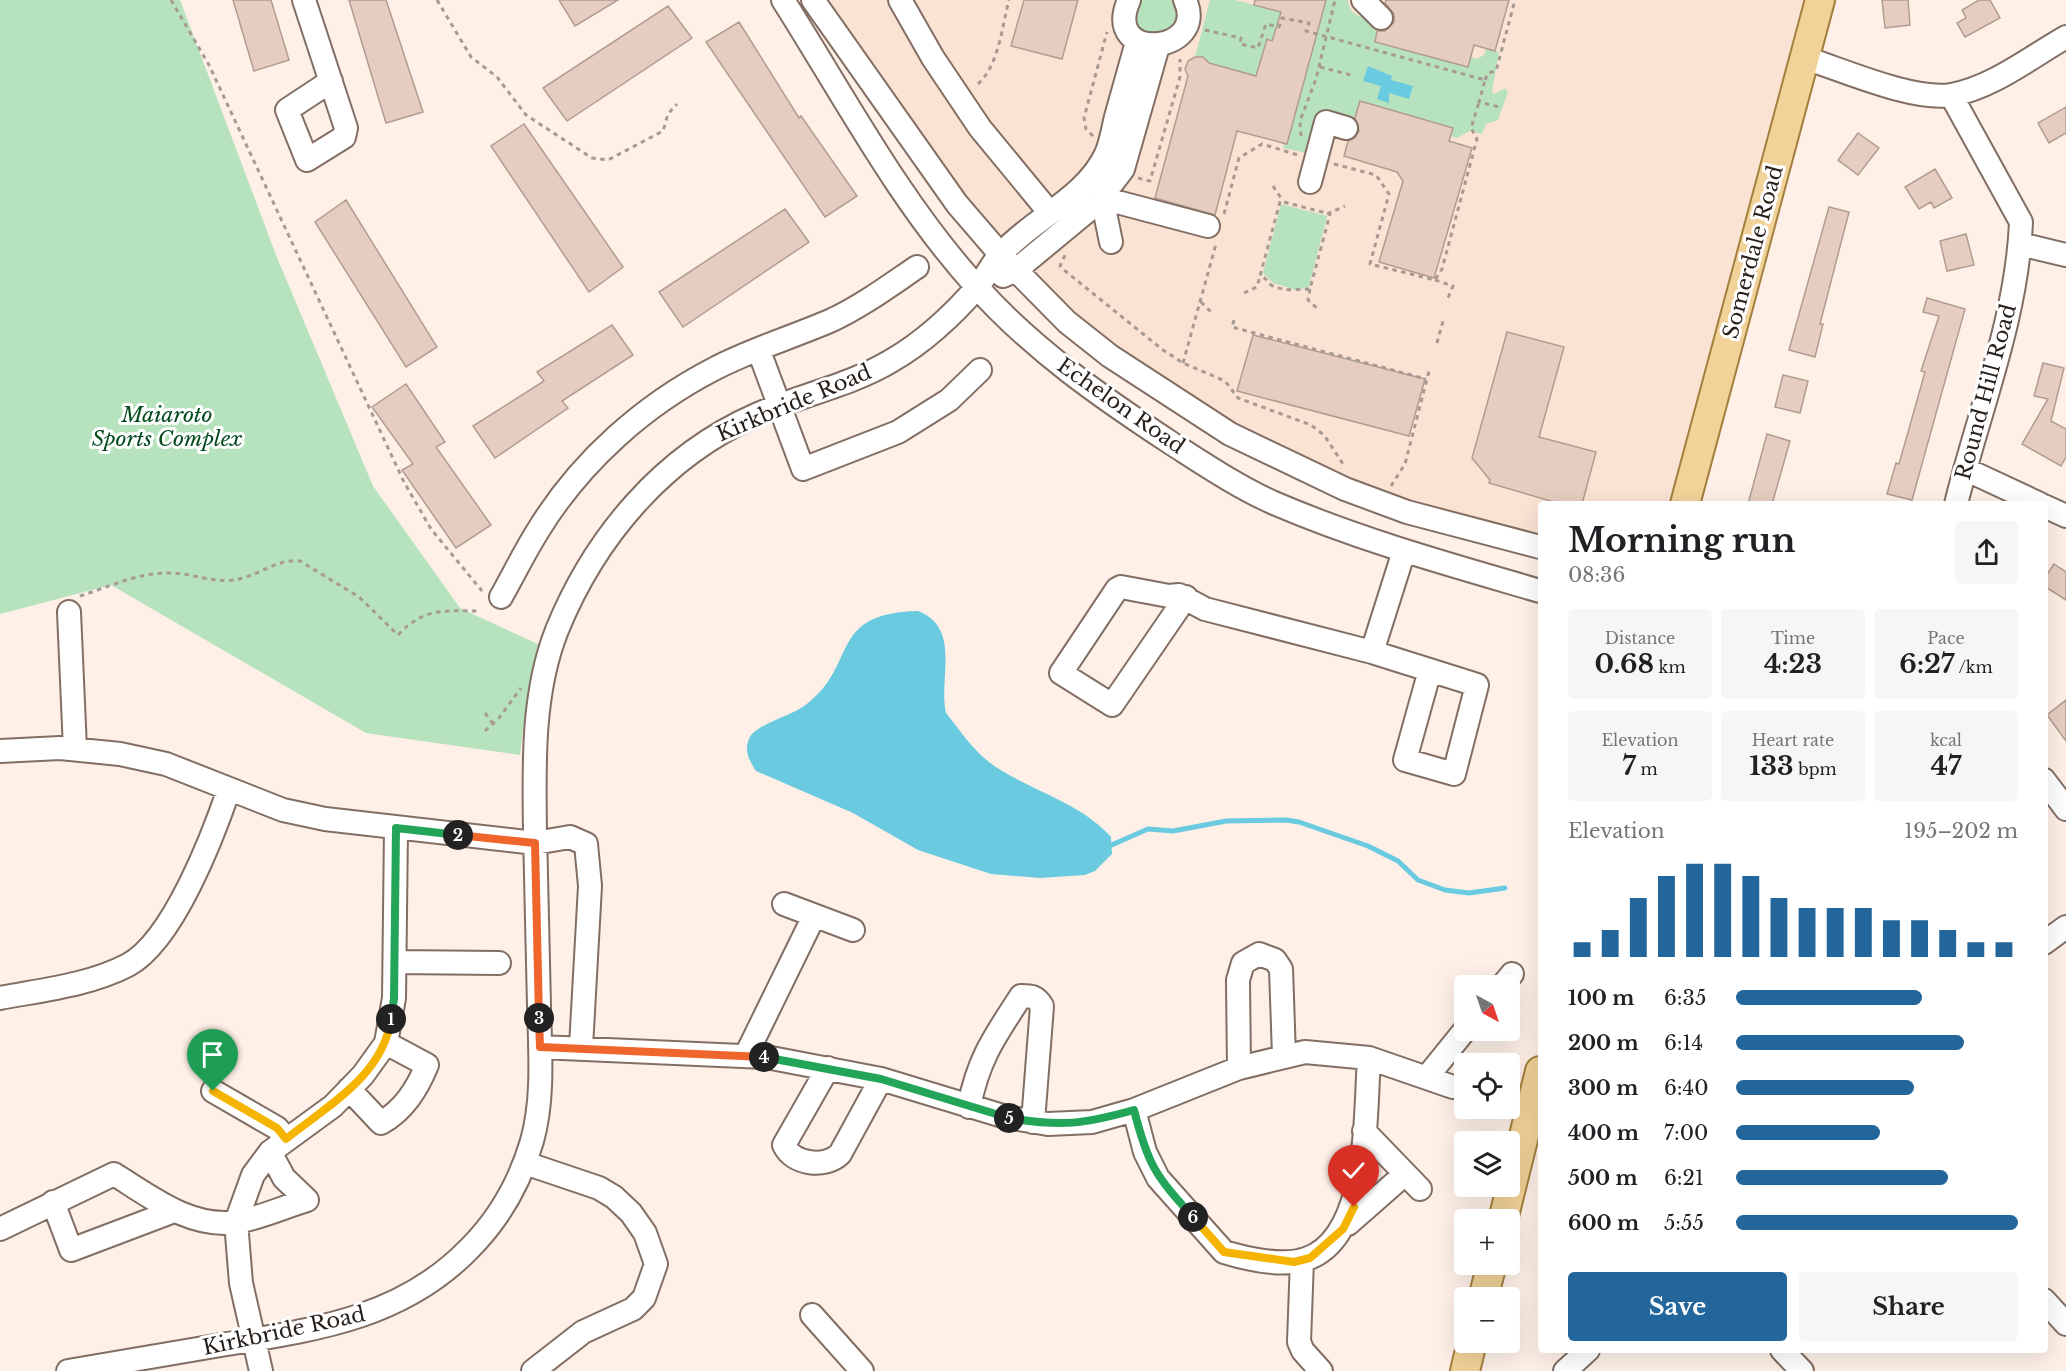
<!DOCTYPE html>
<html lang="en">
<head>
<meta charset="utf-8">
<style>
	:root { --surface:#fff; --page:#f6f6f6; --text:#202124; --muted:#757577; --accent:#23669b }
	body { margin:0; font-family:"Libre Baskerville",serif; background:var(--page); color:var(--text); height:100vh; display:flex; flex-direction:column; font-size:22px; white-space:nowrap }
	* { box-sizing:border-box; margin:0 }
	p { font-size:20px; color:var(--muted) }
	.icon { flex:none; width:33px; height:33px; fill:none; stroke:currentColor; stroke-width:2; stroke-linecap:round; stroke-linejoin:round }
	.map { position:relative; flex:1; overflow:hidden }
	.drawer { position:absolute; left:1538px; top:501px; width:510px; height:852px; display:flex; flex-direction:column; background:var(--surface); border-radius:6px; box-shadow:0 6px 24px #0002 }
	.drawer>* { flex:none }
	.needle { width:39px; rotate:140deg }
	.fabs { position:absolute; left:1454px; top:975px; display:grid; gap:12px }
	.fabs a { display:grid; place-items:center; width:66px; height:66px; border-radius:6px; background:var(--surface); box-shadow:0 6px 24px #0002; font-size:30px }
	.pin { position:absolute; display:grid; place-items:center; width:51px; height:51px; color:#fff; margin:-62px -26px; border-radius:50% 50% 50% 0; rotate:-45deg; box-shadow:0 0 6px #0007 }
	.pin .icon { rotate:45deg }
	.km { position:absolute; width:30px; height:30px; margin:-15px; border-radius:50%; background:#222; color:#fff; font-size:16px; line-height:30px; text-align:center }
	.round { display:grid; place-items:center; flex:none; width:63px; height:63px; border-radius:6px; background:var(--page) }
	.headline { display:flex; align-items:center; justify-content:space-between; height:102px; padding:0 30px }
	h1 { font-size:33px; font-weight:800; line-height:45px }
	.figures { display:grid; grid-template-columns:repeat(3,1fr); gap:9px; height:102px; padding:6px 30px }
	.figures div { display:grid; align-content:center; border-radius:6px; background:var(--page); text-align:center }
	.figures b { font-size:26px; font-weight:800 }
	.figures small { font-size:16px; font-weight:400 }
	.figures p { font-size:16px }
	.chart { height:168px; padding:12px 30px }
	.chart p { display:flex; justify-content:space-between }
	.chart svg { width:100%; height:108px; margin-top:6px; stroke:var(--accent); stroke-width:6 }
	.cta { display:flex; gap:12px; margin-top:auto; padding:12px 30px }
	.cta a { flex:1; height:69px; border-radius:6px; background:var(--accent); color:#fff; font-size:24px; font-weight:800; line-height:69px; text-align:center }
	.cta a+a { background:var(--page); color:var(--text) }
	ul { padding:0 30px; list-style:none; font-size:20px }
	li { display:grid; grid-template-columns:96px 72px 1fr; align-items:center; height:45px }
	li i { height:15px; border-radius:8px; background:var(--accent) }
	.map>svg:first-child { display:block }
	.built { fill:#fbe3d4 }
	.green { fill:#b6e3bd }
	.water { fill:#6acae0 }
	.lines { fill:none; stroke-linecap:round; stroke-linejoin:round }
	.stream { stroke:#6acae0; stroke-width:5 }
	.building { fill:#e5cec1; stroke:#b29c8f; stroke-width:1.5 }
	.minor-casing { stroke:#826e62; stroke-width:26 }
	.major-casing { stroke:#a4803f; stroke-width:32 }
	.path { stroke:#a69a93; stroke-width:3; stroke-dasharray:4.5 4.5; stroke-linecap:butt }
	.minor { stroke:#fff; stroke-width:22 }
	.major { stroke:#f1d298; stroke-width:28 }
	.split-1-casing { stroke:#fff; stroke-width:12 }
	.split-2-casing { stroke:#fff; stroke-width:12 }
	.split-3-casing { stroke:#fff; stroke-width:12 }
	.split-4-casing { stroke:#fff; stroke-width:12 }
	.split-5-casing { stroke:#fff; stroke-width:12 }
	.split-6-casing { stroke:#fff; stroke-width:12 }
	.split-7-casing { stroke:#fff; stroke-width:12 }
	.split-1 { stroke:#f5b400; stroke-width:8 }
	.split-2 { stroke:#22a559; stroke-width:8 }
	.split-3 { stroke:#f0652b; stroke-width:8 }
	.split-4 { stroke:#f0652b; stroke-width:8 }
	.split-5 { stroke:#22a559; stroke-width:8 }
	.split-6 { stroke:#22a559; stroke-width:8 }
	.split-7 { stroke:#f5b400; stroke-width:8 }
	.labels { text-anchor:middle; stroke-width:6; stroke-linejoin:round; paint-order:stroke }
	.street-label { font-size:21px; fill:#28201b; stroke:#fff }
	.park-label { font-size:21px; font-style:italic; fill:#034b1d; stroke:#fff }
</style>
</head>
<body>
<div class="map">
<svg width="2066" height="1371" viewBox="0 0 2066 1371">
	<rect width="100%" height="100%" fill="#fef0e7"/>
	<path class="built" d="M813,0h1007l-135,504h-145v43l-195,-58 -235,-133 -110,-102z"/>
	<path class="green" d="M0,0h180l96,255 97,231 87,122 80,37 -12,44 -8,66 -154,-22 -255,-148 -111,29z
		M1138,0h36l5,26 -22,13 -23,-13z
		M1210,0h25l85,21 6,-21h22c1,18 18,17 32,22l-5,20 93,25 3,-10 6,2 7,-4 2,-6 13,3 -7,39 2,3 11,-6 3,4 -10,28 -12,4 -4,10 -12,-3 -13,7 -6,-2 2,-8 -93,-27 -7,22 -46,30 -24,-5 1,-5 -75,-80 -6,-6h-8z
		M1281,204l46,12 -18,71 -13,3 -23,-7 -10,-10z"/>
	<path class="water" d="M1368,66l24,10 -1,4 22,6 -4,13 -20,-6v10l-12,-4 4,-13 -18,-5z
		M918,611c44,17 20,68 28,102 13,16 26,36 43,49 39,29 89,38 122,75l1,17 -17,17 -10,4 -45,3 -49,-4 -73,-24 -65,-37 -97,-42c-8,-12 -13,-23 -5,-36 15,-15 40,-18 57,-32 50,-39 20,-90 110,-92z"/>
	<g class="lines">
		<path class="stream" d="M1107,847l41,-18 25,2 53,-10 60,-1 13,2 69,24 30,15 20,19 27,10 24,3 36,-5"/>
	</g>
	<path class="building" d="M233,0h38l18,60 -35,11z
		M349,0h37l37,112 -37,11z
		M559,0h59l-43,26z
		M1024,0h54l-16,59 -51,-13z
		M1255,0h71l-39,144 -50,-13 -22,84 -60,-17 33,-122 -3,-7 3,-8 7,-4h8l6,6 47,13 11,-37 5,2 9,-29 -27,-7z
		M1386,0h123l-14,51 -21,-6 -6,22 -93,-25 2,-11h8l9,-9v-8l-9,-11z
		M1882,0h26l2,25 -25,3z
		M1979,0h11l10,18 -35,19 -8,-14 9,-5 -4,-8z
		M668,6l24,32 -125,83 -24,-33z
		M739,22l60,96 2,-2 56,80 -32,21 -119,-175z
		M1360,101l93,27 -4,13 23,7 -38,130 -55,-16 24,-81 -6,-9 -53,-16 4,-15 7,-3 4,-7 -4,-13z
		M2066,107v26l-17,10 -11,-20z
		M524,124l99,143 -34,25 -98,-146z
		M1858,133l21,15 -21,27 -20,-15z
		M1935,169l17,29 -18,10 -3,-6 -12,7 -14,-22z
		M346,200l91,147 -31,20 -91,-145z
		M1829,207l20,5 -29,112h3l-8,33 -26,-7z
		M785,209l24,33 -126,85 -24,-35z
		M1966,234l8,31 -27,6 -7,-30z
		M1927,298l38,11 -53,191 -25,-6 9,-31 3,1 26,-92 -4,-1 18,-55 -16,-4z
		M612,325l21,30 -71,46 6,7 -73,50 -22,-32 71,-45 -7,-9z
		M1507,332l57,15 -25,90 57,15 -14,52h-21l-72,-21 1,-3 -18,-22z
		M1253,335l172,44 -16,57 -172,-45z
		M2043,363l21,5 -13,53 15,8v28l-5,9 -39,-22 26,-45 -14,-3z
		M1783,375l25,6 -8,32 -25,-6z
		M406,384l39,58 -9,5 55,78 -35,23 -54,-78 11,-6 -41,-57z
		M1767,434l23,7 -18,63h-24z
		M2054,564l12,8v28l-22,-14v-7z
		M2066,700v41l-19,-26z"/>
	<g class="lines">
		<g class="minor-casing">
			<path id="minor" d="M304,0l42,128 -2,9 -37,23 -20,-50 44,-29
				M783,0c61,96 116,201 193,286 56,63 125,111 195,157 33,21 67,44 103,60 86,37 177,62 266,88
				M813,0l144,204 43,50 67,68 43,34 120,78 115,55 62,23 133,35
				M900,0l33,58 47,70 70,85
				M1129,0c-28,64 81,54 56,0
				M1363,0l18,18
				M1805,58c38,12 108,43 146,37 41,-7 80,-38 115,-58
				M1951,95l70,127c-4,97 -42,188 -65,282
				M1310,182l16,-60 20,6
				M1111,242l-9,-44 106,28
				M2020,244l46,11
				M1003,276l13,-6 81,-67 26,-34 35,-123
				M759,351l44,118 95,-37 51,-32 31,-30
				M1965,469l75,35
				M2044,506l22,10
				M501,597c13,-23 24,-46 38,-68 42,-68 105,-124 175,-160 38,-20 79,-32 118,-49 30,-14 57,-34 85,-53
				M1186,597l-74,108 -51,-32 56,-84 4,-2 48,9 10,-1 26,14 167,43 105,33 -23,89 -49,-14 25,-90
				M69,612l6,137
				M1372,652l32,-101
				M0,751l60,-3 60,6 46,10 117,46 42,9 210,24 35,-6 16,7 4,42 -9,161
				M2044,780l22,29
				M784,904l69,26
				M2044,943l22,-16
				M395,962l104,1
				M1502,986l10,-12
				M0,998c42,-8 90,-13 128,-33 45,-24 85,-129 101,-176
				M540,1047l226,10 115,22 125,38 42,7 44,-2 42,-12 105,-42 66,-16 64,6 84,29
				M746,1055l68,-139
				M828,1068l-44,77c9,20 42,23 56,9l41,-75
				M1239,1068l-1,-88 5,-17 16,-9 16,6 6,9 3,87
				M1427,1077l38,-47
				M349,1089l32,34c23,-13 36,-34 46,-58l-41,-22
				M213,1091l64,37 9,11
				M969,1107c9,-48 26,-71 52,-111 10,0 15,0 21,10l-9,116
				M1134,1110l11,42 13,26 66,74c23,7 59,15 82,7 64,-21 59,-146 63,-201
				M1364,1131l56,58
				M525,1163l74,25 15,9 17,16 14,20 11,31 -12,34 -11,11 -50,23 -50,39
				M53,1202l18,48 103,-39
				M1348,1224l57,-50
				M0,1229l114,-55c37,23 77,55 123,48 23,-4 47,-15 70,-22l-23,-22 -14,-26
				M1302,1260l-3,82 4,9 18,20
				M2044,1300l22,24
				M812,1315l50,56
				M1782,1350l20,21
				M68,1371c51,-9 102,-17 153,-26 92,-15 180,-26 248,-96 30,-30 51,-67 63,-108 12,-42 8,-91 7,-135 -1,-58 -3,-116 -4,-174 -1,-67 -3,-139 22,-202 38,-93 106,-174 199,-215 44,-20 93,-29 135,-54 33,-19 63,-47 88,-76 8,-10 13,-22 22,-31 31,-35 85,-56 105,-100 5,-11 7,-25 10,-37 7,-25 14,-50 21,-75
				M261,1371l-20,-88 -5,-61 17,-47 17,-23 63,-46 30,-31 23,-32 8,-45 2,-170
				M1565,1371l23,-21"/>
		</g>
		<g class="major-casing">
			<path id="major" d="M1685,504l135,-504
				M1503,1220l37,-149
				M1483,1298l9,-34
				M1465,1371l7,-29"/>
		</g>
		<path class="path" d="M171,0l38,65 195,417 27,47 51,62
			M437,0l34,57 26,20 29,38 66,43 16,2 55,-29 5,-17 9,-10
			M1205,30l36,8 -1,6 18,4 8,-24 13,3 3,-9 27,5 -3,8 179,49 -6,22 20,5
			M1320,67l31,8
			M1485,80l3,-7 8,-2 19,-71
			M978,84c21,-19 24,-58 31,-84
			M1093,136l-7,-7 -2,-11 23,-86
			M1301,136l-1,-15 16,-42 19,-79
			M1334,164l42,11 13,19 -19,70 65,16 7,-11 35,-130 -6,-11 8,-26
			M1138,178l12,3 30,-104v-18
			M1273,186l8,12 -21,78c7,2 6,5 11,9 12,7 27,4 39,4l20,-75 -50,-13
			M1224,214l15,-56 23,-14 36,11
			M1327,214l18,-8
			M1065,255l-5,11 4,4 99,80 20,13 42,18 13,17 73,27 13,10 21,32
			M1435,280l18,6 -5,12
			M1310,289l-2,11 10,9
			M1244,293l13,-6 3,-11
			M1201,302l12,12
			M1234,320l-2,7 194,52
			M1437,343l6,-22
			M1183,363l33,-119
			M1391,486l14,-22 24,-93
			M80,596c29,-9 59,-24 90,-23 21,0 43,10 64,7 23,-3 43,-22 66,-19l59,36 39,38c26,-28 47,-24 83,-24
			M485,713l8,11
			M485,731l14,-13 22,-30"/>
		<use href="#minor" class="minor"/>
		<use href="#major" class="major"/>
	</g>
	<g class="lines">
		<g class="split-1-casing">
			<path id="split-1" d="M213,1091l64,37 9,11c41,-33 97,-63 105,-120"/>
		</g>
		<g class="split-2-casing">
			<path id="split-2" d="M391,1019l3,-20 2,-171 62,7"/>
		</g>
		<g class="split-3-casing">
			<path id="split-3" d="M458,835l77,8 4,175"/>
		</g>
		<g class="split-4-casing">
			<path id="split-4" d="M539,1018l1,29 224,10"/>
		</g>
		<g class="split-5-casing">
			<path id="split-5" d="M764,1057l117,22 128,39"/>
		</g>
		<g class="split-6-casing">
			<path id="split-6" d="M1009,1118c52,9 75,6 125,-8 14,55 21,65 59,107"/>
		</g>
		<g class="split-7-casing">
			<path id="split-7" d="M1193,1217l31,35 70,10 16,-4 33,-29 11,-22"/>
		</g>
		<use href="#split-1" class="split-1"/>
		<use href="#split-2" class="split-2"/>
		<use href="#split-3" class="split-3"/>
		<use href="#split-4" class="split-4"/>
		<use href="#split-5" class="split-5"/>
		<use href="#split-6" class="split-6"/>
		<use href="#split-7" class="split-7"/>
	</g>
	<g class="labels">
		<g class="street-label">
			<text transform="translate(1753 252) rotate(-75)" y="7">Somerdale Road</text>
			<text transform="translate(1986 392) rotate(-75)" y="7">Round Hill Road</text>
			<text transform="translate(794 403) rotate(-23)" y="7">Kirkbride Road</text>
			<text transform="translate(1121 406) rotate(35)" y="7">Echelon Road</text>
			<text transform="translate(284 1331) rotate(-12)" y="7">Kirkbride Road</text>
		</g>
		<g class="park-label">
			<text x="167" y="422">Maiaroto<tspan x="167" dy="24">Sports Complex</tspan></text>
		</g>
	</g>
</svg>
<div class="fabs">
<a><svg class="needle" viewBox="-14 -14 28 28"><path d="M0-13l5 13h-10z" fill="#e53935"/><path d="M0 13l5-13h-10z" fill="#757577"/></svg></a>
<a><svg class="icon" aria-label="locate" viewBox="0 0 24 24"><circle cx="12" cy="12" r="6"/><path d="M12 2v4M12 18v4M2 12h4M18 12h4"/></svg></a>
<a><svg class="icon" aria-label="layers" viewBox="0 0 24 24"><path d="M12 4l9 5-9 5-9-5zM3 14l9 5 9-5"/></svg></a>
<a>+</a>
<a>−</a>
</div>
<div class="pin" style="left:213px;top:1091px;background:#1e9e55"><svg class="icon" aria-label="arrive" viewBox="0 0 24 24"><path d="M6 21V4h12l-3 4 3 4H6"/></svg></div>
<div class="pin" style="left:1354px;top:1207px;background:#d93025"><svg class="icon" aria-label="check" viewBox="0 0 24 24"><path d="M5 12l5 5 9-10"/></svg></div>
<b class="km" style="left:391px;top:1019px">1</b>
<b class="km" style="left:458px;top:835px">2</b>
<b class="km" style="left:539px;top:1018px">3</b>
<b class="km" style="left:764px;top:1057px">4</b>
<b class="km" style="left:1009px;top:1118px">5</b>
<b class="km" style="left:1193px;top:1217px">6</b>
<section class="drawer">
<div class="headline"><div><h1>Morning run</h1><p>08:36</p></div><a class="round"><svg class="icon" aria-label="share" viewBox="0 0 24 24"><path d="M12 15V3M7 8l5-5 5 5M5 13v7h14v-7"/></svg></a></div>
<div class="figures">
<div><p>Distance</p><b>0.68<small> km</small></b></div>
<div><p>Time</p><b>4:23</b></div>
<div><p>Pace</p><b>6:27<small> /km</small></b></div>
</div>
<div class="figures">
<div><p>Elevation</p><b>7<small> m</small></b></div>
<div><p>Heart rate</p><b>133<small> bpm</small></b></div>
<div><p>kcal</p><b>47</b></div>
</div>
<div class="chart"><p><span>Elevation</span>195–202 m</p>
<svg viewBox="0 0 160 44" preserveAspectRatio="none"><path d="M5 44V38M15 44V33M25 44V20M35 44V11M45 44V6M55 44V6M65 44V11M75 44V20M85 44V24M95 44V24M105 44V24M115 44V29M125 44V29M135 44V33M145 44V38M155 44V38"/></svg>
</div>
<ul>
<li><b>100 m</b>6:35<i style="width:66%"></i></li>
<li><b>200 m</b>6:14<i style="width:81%"></i></li>
<li><b>300 m</b>6:40<i style="width:63%"></i></li>
<li><b>400 m</b>7:00<i style="width:51%"></i></li>
<li><b>500 m</b>6:21<i style="width:75%"></i></li>
<li><b>600 m</b>5:55<i style="width:100%"></i></li>
</ul>
<div class="cta"><a>Save</a><a>Share</a></div>
</section>
</div>
</body>
</html>
